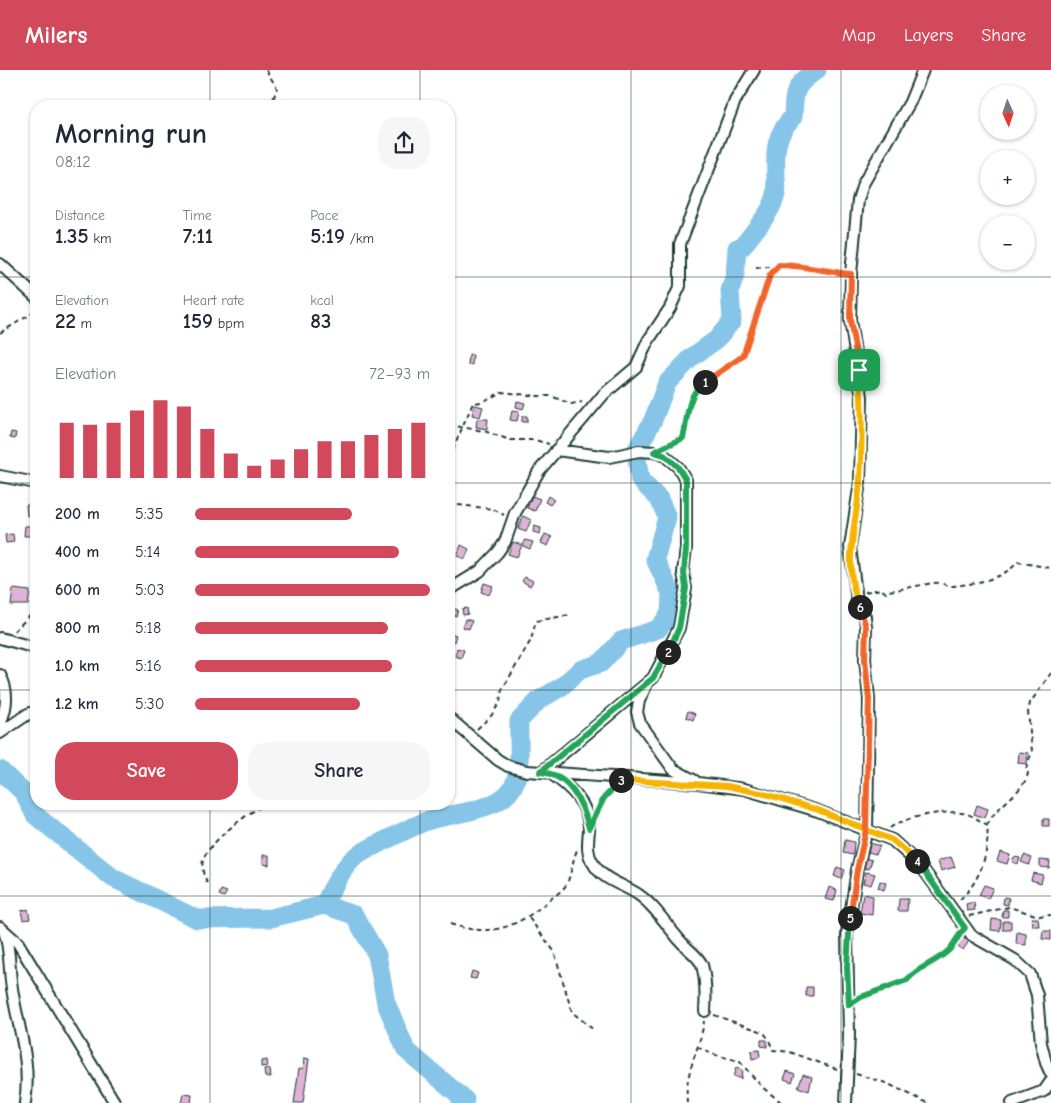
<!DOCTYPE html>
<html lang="en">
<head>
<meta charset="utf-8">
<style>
	:root { --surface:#fff; --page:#f6f6f7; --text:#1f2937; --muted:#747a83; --accent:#d1495b }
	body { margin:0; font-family:"Comic Neue",sans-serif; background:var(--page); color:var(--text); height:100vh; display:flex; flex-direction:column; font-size:19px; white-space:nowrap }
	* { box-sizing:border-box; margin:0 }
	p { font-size:16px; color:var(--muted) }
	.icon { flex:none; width:28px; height:28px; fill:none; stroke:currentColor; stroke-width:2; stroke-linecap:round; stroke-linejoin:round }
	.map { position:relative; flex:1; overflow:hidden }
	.details { position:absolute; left:30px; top:30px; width:425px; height:710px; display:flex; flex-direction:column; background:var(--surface); border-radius:20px; box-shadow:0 1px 4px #0004 }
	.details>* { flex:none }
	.needle { width:32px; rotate:177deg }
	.controls { position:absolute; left:980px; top:15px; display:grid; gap:10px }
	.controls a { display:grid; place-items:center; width:55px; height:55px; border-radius:50%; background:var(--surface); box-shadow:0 1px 4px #0004; font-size:25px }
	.pin { position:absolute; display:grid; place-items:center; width:42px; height:42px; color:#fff; margin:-21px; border-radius:10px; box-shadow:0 2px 8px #0006 }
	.km { position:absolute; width:25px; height:25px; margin:-12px; border-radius:50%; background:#222; color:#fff; font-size:14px; line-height:25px; text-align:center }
	.round { display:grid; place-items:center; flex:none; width:52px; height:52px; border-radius:20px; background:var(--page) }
	.headline { display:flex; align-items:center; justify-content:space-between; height:85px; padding:0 25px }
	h1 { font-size:28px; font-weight:700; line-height:38px }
	.stats { display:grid; grid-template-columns:repeat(3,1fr); gap:8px; height:85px; padding:5px 25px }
	.stats div { display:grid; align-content:center }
	.stats b { font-size:21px; font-weight:700 }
	.stats small { font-size:14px; font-weight:400 }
	.stats p { font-size:14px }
	.chart { height:140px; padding:10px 25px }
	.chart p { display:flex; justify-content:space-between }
	.chart svg { width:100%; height:90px; margin-top:5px; stroke:var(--accent); stroke-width:6 }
	.button { display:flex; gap:10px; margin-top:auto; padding:10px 25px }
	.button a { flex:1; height:58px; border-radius:20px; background:var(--accent); color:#fff; font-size:20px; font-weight:700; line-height:58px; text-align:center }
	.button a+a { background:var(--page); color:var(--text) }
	ul { padding:0 25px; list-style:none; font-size:16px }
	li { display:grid; grid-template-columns:80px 60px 1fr; align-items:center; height:38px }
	li i { height:12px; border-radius:6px; background:var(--accent) }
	header { display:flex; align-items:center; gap:30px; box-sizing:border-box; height:70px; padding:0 25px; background:var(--accent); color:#fff }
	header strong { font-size:24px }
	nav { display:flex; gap:28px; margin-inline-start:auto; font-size:18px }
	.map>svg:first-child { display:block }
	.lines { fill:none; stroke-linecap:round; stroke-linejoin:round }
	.river { stroke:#86c5e7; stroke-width:19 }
	.building { fill:#dfb3d7; stroke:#1f3d34 }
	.minor-casing { stroke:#1f3d34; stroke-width:14 }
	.path { stroke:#1f3d34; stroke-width:2; stroke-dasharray:5 4; stroke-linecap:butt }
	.minor { stroke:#fff; stroke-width:10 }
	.split-1-casing { stroke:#fff; stroke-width:10 }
	.split-2-casing { stroke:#fff; stroke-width:10 }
	.split-3-casing { stroke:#fff; stroke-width:10 }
	.split-4-casing { stroke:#fff; stroke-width:10 }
	.split-5-casing { stroke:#fff; stroke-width:10 }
	.split-6-casing { stroke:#fff; stroke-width:10 }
	.split-7-casing { stroke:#fff; stroke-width:10 }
	.split-1 { stroke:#f0652b; stroke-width:6 }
	.split-2 { stroke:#22a559; stroke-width:6 }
	.split-3 { stroke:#22a559; stroke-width:6 }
	.split-4 { stroke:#f5b400; stroke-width:6 }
	.split-5 { stroke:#22a559; stroke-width:6 }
	.split-6 { stroke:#f0652b; stroke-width:6 }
	.split-7 { stroke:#f5b400; stroke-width:6 }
	.grid { fill:none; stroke:#1f3d34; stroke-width:1; stroke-opacity:0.55 }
</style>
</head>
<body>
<header>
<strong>Milers</strong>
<nav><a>Map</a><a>Layers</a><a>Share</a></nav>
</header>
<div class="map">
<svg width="1051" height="1033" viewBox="0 0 1051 1033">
	<rect width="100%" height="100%" fill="#fff"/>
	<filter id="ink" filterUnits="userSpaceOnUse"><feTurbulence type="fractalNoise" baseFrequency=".02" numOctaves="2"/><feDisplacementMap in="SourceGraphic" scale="10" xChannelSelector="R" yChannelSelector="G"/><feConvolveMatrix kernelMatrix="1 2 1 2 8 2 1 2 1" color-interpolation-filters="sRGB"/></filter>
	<g filter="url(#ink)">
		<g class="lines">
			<path class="river" d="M0,700l24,23 11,22 78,63 84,41 74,-1 53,-13 30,10 23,40 9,48 20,47 59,50 -4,3
				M324,835c6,-14 19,-38 31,-48 11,-8 55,-29 69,-35 25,-10 81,-9 91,-40 7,-19 3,-42 4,-61l20,-21 22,-13 19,-17 21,-7 20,-22 37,-12 12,-15 1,-21 -16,-34 12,-42 -8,-18 -19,-19 -4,-29 17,-31 14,-37 25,-26 24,-17 16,-19 -2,-30 5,-16 2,-27 6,-2c11,-16 29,-33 33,-52 2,-5 0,-11 0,-16 -1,-25 -2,-43 17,-61 1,-26 1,-32 24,-47"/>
		</g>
		<path class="building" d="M469,285h4l-1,10h-4z
			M517,331l8,2 -2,6 -7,-2z
			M475,335l8,2 -3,10 -8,-2z
			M512,341l7,1 -2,9 -7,-1z
			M522,346h5v6h-5z
			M477,349h11l-1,10 -11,-2z
			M11,362l5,1 -1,6 -5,-1z
			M532,426l8,3 -5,12 -8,-3z
			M548,426l6,4 -4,5 -5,-3z
			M26,435h10v10l-9,1z
			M523,446l8,4 -5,12 -8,-3z
			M25,456h9l-1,10h-9z
			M534,456l7,2 -1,6 -7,-2z
			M13,464l1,8 -8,1 -1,-8z
			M545,464l7,3 -4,9 -7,-3z
			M525,470l8,2 -3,7 -7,-3z
			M513,472l9,3 -5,12 -9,-3z
			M461,475l8,4 -4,10 -8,-3z
			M525,507l8,4 -3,5 -8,-5z
			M484,513l9,3 -4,9 -8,-3z
			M13,519l17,2 -2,14h-17z
			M453,538l5,2 -2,6 -6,-2z
			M467,538l1,6 -5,1 -1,-6z
			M465,549l7,2 -3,8 -6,-2z
			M450,563l6,2 -2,7 -5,-2z
			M457,578l7,2 -3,8 -6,-2z
			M688,641l7,3 -2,6 -7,-3z
			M1019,682l9,1 -1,11 -9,-1z
			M977,735l11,4 -3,9 -11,-4z
			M1043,749h6v7h-6z
			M845,770l9,2 -1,13 -10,-2z
			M870,773l10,3 -4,8 -8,-2z
			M1000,782l10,3 -3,9 -10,-3z
			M263,785h6v10l-6,-1z
			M1024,785l8,3 -3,7 -8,-3z
			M951,787l4,10 -14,4 -3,-10z
			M1014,787l6,1 -2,6 -6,-2z
			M864,788l8,2 -3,9 -7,-2z
			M1040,790l10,1 -1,7 -9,-1z
			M837,797l8,3 -4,9 -7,-3z
			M866,802l9,2 -4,11 -8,-2z
			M1033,803l10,2 -2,8 -10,-3z
			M880,811l6,2 -2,7 -6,-2z
			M984,815l9,3 -5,11 -9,-4z
			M829,817l8,3 -3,11 -9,-2z
			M221,820l6,2 -3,5 -5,-2z
			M863,824l10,2 -1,19 -12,-2z
			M1004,827l5,1 -1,7 -5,-1z
			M899,829h9l-1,12h-9z
			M974,832l1,8 -8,1 -1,-7z
			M28,839l2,10 -7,1 -2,-9z
			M1003,840h5v7h-6z
			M1032,848h6l1,8h-6z
			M992,849l9,1 -1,11 -9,-1z
			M1003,851h8v9h-8z
			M1043,861h8v9l-9,-1z
			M1017,862l9,2v11l-10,-1z
			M960,866l9,5 -6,9 -8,-5z
			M472,901l6,2 -2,6 -6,-1z
			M806,917h7v9h-7z
			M761,970h6v7l-6,-1z
			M759,980l1,7 -8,2 -1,-8z
			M304,988l5,1 -6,44h-9l5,-35 4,1z
			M267,990l1,6 -7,1v-6z
			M736,998l6,2 -1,9 -8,-3z
			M270,999l1,8h-6l-1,-7z
			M787,1001l8,3 -3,8 -8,-3z
			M803,1004l9,3 -3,14 -11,-4z
			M183,1024l9,1 -1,8h-10z"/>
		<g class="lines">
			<g class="minor-casing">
				<path id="minor" d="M0,194l36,33
					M0,406l36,7
					M449,520l31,-19 18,-19 7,-10 10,-29 24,-42 65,-77 32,-27 12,-26 22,-33 10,-22v-42l55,-143 19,-31
					M0,568l36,10
					M0,605c9,16 7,33 0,49
					M646,616l-7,15 -2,11 3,11 33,46 22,12
					M449,648l49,42 10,6 19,5 171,12 46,6 74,22 74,29 28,25 51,70 44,25 15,14 7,21 4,48 5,20 5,11
					M0,663l28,-19 8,-3
					M541,702l112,-94 26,-50 7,-40 -3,-15 3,-25v-68l-8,-13 -14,-12 -10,-3 -15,-1 -30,6 -53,-7
					M550,703c19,13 40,31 39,57 -1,12 -3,23 4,33 10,18 30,21 46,32 19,13 31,37 48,53 6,5 12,10 15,17 4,15 4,31 3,46
					M0,857l18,16 97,160
					M4,861c6,16 5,33 7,50 5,43 21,77 14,122
					M846,1033l3,-68 -2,-100 10,-65 10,-40 2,-131 -4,-40 1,-32 -1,-10 -8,-16 -7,-54 10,-65 2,-85 -12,-77 1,-46 7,-74 5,-16 47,-82 13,-32
					M1012,1033l32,-12 7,-10"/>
			</g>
			<path class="path" d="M266,0l11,18 -6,18
				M756,198l39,-3 46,8
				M0,263l36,-22
				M449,355l35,6 26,9h25l14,4
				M667,377l16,-9 8,-41 8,-11 44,-30 27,-81 9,-10
				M449,388l24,-55 9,-1 20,-10 35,4h14l20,8 11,-2
				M32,423l4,7
				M449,434l44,5 11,6
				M865,522l16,-3 5,4 2,-2c16,-2 31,-6 46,-8 7,-1 13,3 19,3 22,-2 50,-7 65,-24l33,6
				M14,561l22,-21
				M477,659l14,-13 9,-14 2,-12 29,-50 5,-19 33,-6
				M449,669h9
				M597,743l8,-15 10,-11
				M987,755c9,-20 38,-33 41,-52l-2,-4 6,-18 -4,-39 2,-9 21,-30
				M890,758c14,-11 55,-18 72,-15 9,1 17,7 25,12 3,27 -7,58 -29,76
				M207,813c-3,-7 -6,-14 -4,-23 6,-18 46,-49 64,-56
				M969,846l40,-9 30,9 12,-1
				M529,848l25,33 18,61 23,19
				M450,854c40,13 64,5 96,-21 6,-6 16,-11 20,-18 6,-11 6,-25 12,-37
				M858,929l49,-20 42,-29 9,-15
				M714,945l49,17 5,6 5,12 17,2 47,17
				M697,977l15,7 27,7 23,26 20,16
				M856,1004l30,9 42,20
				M687,1033c-3,-32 13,-52 17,-82"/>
			<use href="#minor" class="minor"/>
		</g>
	</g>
	<g class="lines" filter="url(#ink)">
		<g class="split-1-casing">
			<path id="split-1" d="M705,312l38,-26 27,-81 9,-10c24,0 48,7 72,9l-1,46 9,50"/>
		</g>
		<g class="split-2-casing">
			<path id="split-2" d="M668,582l11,-24 7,-40 -2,-15 2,-25v-68l-8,-13 -14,-12 -10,-3 29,-14c5,-19 3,-44 22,-56"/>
		</g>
		<g class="split-3-casing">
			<path id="split-3" d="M621,710l-17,18 -15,30c-6,-25 -20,-54 -49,-56l113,-94 15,-26"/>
		</g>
		<g class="split-4-casing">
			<path id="split-4" d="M621,710l106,6 38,8 53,16 74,30 25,21"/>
		</g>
		<g class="split-5-casing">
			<path id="split-5" d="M850,848l-3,49 2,38 12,-8 46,-17c11,-13 30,-18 42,-30 6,-6 9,-15 16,-22l-48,-67"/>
		</g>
		<g class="split-6-casing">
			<path id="split-6" d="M850,848l7,-48 9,-40 3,-131 -4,-40 1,-32 -6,-20"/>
		</g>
		<g class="split-7-casing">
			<path id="split-7" d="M859,300c4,36 3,75 1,111 -3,42 -19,86 0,126"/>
		</g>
		<use href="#split-1" class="split-1"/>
		<use href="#split-2" class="split-2"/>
		<use href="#split-3" class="split-3"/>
		<use href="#split-4" class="split-4"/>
		<use href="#split-5" class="split-5"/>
		<use href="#split-6" class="split-6"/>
		<use href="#split-7" class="split-7"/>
	</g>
	<path class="grid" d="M210,0v36M420,0v36M631,0v1033M841,0v1033M0,207h36M449,207h602M0,413h36M449,413h602M0,620h36M449,620h602M210,734v299M420,734v299M0,826h1051"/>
</svg>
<div class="controls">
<a><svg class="needle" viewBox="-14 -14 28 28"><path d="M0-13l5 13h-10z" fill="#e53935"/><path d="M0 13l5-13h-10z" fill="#747a83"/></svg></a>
<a>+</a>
<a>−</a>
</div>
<div class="pin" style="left:859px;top:300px;background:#1e9e55"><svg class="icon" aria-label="arrive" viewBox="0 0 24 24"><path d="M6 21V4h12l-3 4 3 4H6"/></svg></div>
<b class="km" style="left:705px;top:312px">1</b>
<b class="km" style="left:668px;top:582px">2</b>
<b class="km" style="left:621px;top:710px">3</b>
<b class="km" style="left:917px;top:791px">4</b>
<b class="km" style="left:850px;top:848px">5</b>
<b class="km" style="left:860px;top:537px">6</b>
<section class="details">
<div class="headline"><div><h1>Morning run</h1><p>08:12</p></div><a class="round"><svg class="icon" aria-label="share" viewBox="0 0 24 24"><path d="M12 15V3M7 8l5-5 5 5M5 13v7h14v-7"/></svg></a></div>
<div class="stats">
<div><p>Distance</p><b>1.35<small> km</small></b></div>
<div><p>Time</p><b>7:11</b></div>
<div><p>Pace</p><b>5:19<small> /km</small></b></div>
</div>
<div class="stats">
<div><p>Elevation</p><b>22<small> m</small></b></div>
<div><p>Heart rate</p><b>159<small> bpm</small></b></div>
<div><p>kcal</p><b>83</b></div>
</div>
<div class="chart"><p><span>Elevation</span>72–93 m</p>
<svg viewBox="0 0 160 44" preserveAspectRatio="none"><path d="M5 44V17M15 44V18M25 44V17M35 44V11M45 44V6M55 44V9M65 44V20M75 44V32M85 44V38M95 44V35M105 44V30M115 44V26M125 44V26M135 44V23M145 44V20M155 44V17"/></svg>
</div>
<ul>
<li><b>200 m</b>5:35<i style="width:67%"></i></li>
<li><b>400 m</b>5:14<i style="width:87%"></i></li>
<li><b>600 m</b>5:03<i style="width:100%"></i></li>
<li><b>800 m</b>5:18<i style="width:82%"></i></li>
<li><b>1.0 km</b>5:16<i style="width:84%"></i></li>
<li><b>1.2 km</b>5:30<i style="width:70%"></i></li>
</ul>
<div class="button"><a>Save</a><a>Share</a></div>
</section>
</div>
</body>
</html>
